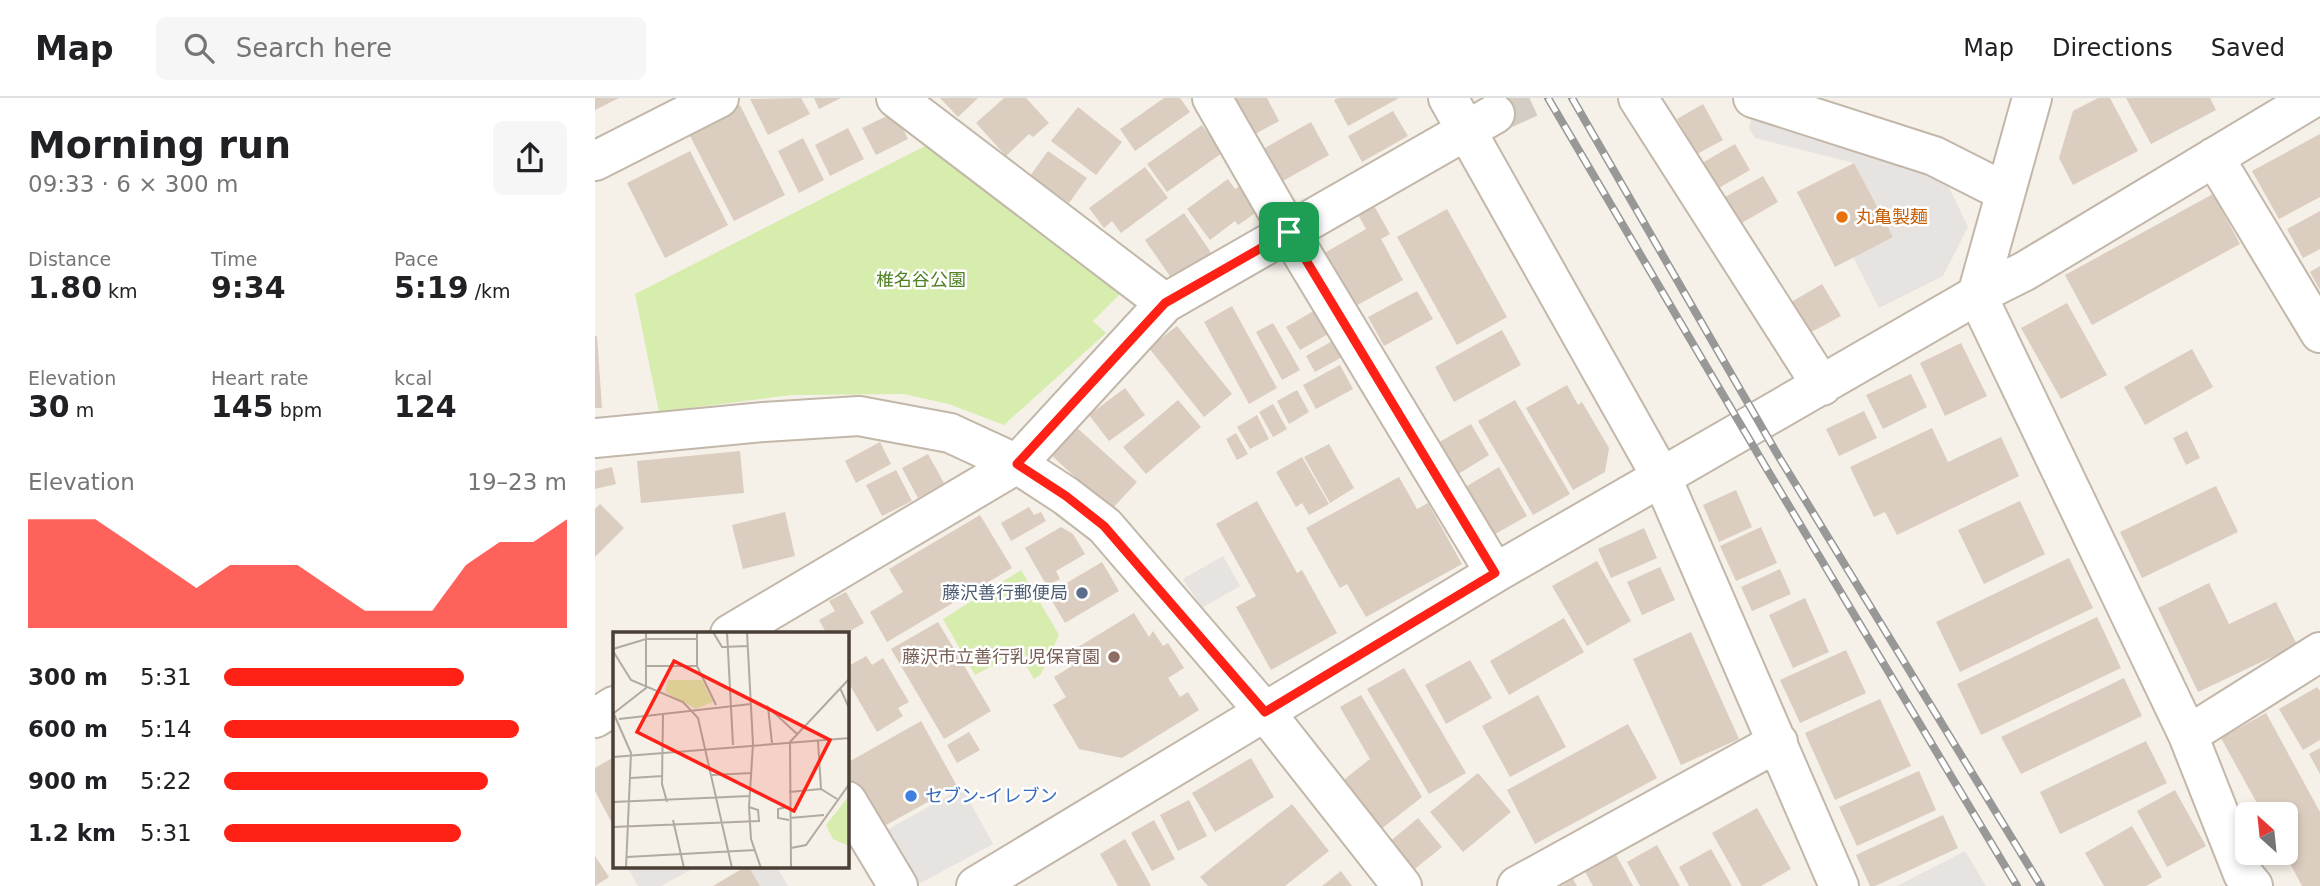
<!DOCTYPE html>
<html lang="en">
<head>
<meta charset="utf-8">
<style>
	:root { --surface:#fff; --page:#f6f6f6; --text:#202124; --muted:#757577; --line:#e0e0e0; --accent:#ff2115 }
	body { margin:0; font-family:"DejaVu Sans","Noto Sans JP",sans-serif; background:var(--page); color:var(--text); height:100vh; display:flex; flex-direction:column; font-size:26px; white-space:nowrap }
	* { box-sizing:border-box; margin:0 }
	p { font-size:23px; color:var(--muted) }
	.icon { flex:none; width:38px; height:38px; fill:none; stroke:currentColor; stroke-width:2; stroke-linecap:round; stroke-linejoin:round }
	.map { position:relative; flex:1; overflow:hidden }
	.drawer { display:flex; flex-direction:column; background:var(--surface); width:595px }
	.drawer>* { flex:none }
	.needle { width:46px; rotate:333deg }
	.buttons { position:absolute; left:1640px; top:704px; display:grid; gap:14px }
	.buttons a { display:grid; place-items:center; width:63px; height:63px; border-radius:10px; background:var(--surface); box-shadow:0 4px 10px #0003; font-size:35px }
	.pin { position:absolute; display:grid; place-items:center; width:60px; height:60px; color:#fff; margin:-30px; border-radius:14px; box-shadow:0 4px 10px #0006 }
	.round { display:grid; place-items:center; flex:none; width:74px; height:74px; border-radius:10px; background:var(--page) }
	.summary { display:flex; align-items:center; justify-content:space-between; height:119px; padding:0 28px }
	h1 { font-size:38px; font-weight:700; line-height:52px }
	.stats { display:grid; grid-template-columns:repeat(3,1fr); gap:10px; height:119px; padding:7px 28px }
	.stats div { display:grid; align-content:center }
	.stats b { font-size:30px; font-weight:700 }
	.stats small { font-size:19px; font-weight:400 }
	.stats p { font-size:19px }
	.chart { height:196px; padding:14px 28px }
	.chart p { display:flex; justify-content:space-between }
	.chart svg { width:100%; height:126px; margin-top:7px; fill:var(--accent); opacity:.7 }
	ul { padding:0 28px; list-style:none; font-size:23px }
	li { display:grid; grid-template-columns:112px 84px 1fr; align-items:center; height:52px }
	li i { height:18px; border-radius:9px; background:var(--accent) }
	header { display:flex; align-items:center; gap:42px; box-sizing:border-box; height:98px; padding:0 35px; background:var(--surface); border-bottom:2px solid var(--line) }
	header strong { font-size:33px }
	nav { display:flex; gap:38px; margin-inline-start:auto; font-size:24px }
	.search { width:490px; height:63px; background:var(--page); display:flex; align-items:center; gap:18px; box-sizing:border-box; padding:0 24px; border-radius:10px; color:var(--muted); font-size:26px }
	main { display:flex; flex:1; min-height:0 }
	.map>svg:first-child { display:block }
	.green { fill:#d7edad }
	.parking { fill:#e6e3e0 }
	.building { fill:#dbcdbf }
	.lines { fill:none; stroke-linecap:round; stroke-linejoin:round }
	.minor-tunnel { stroke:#d3cdc4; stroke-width:38; stroke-dasharray:38 19; stroke-linecap:butt }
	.minor-casing { stroke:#c2b7a9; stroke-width:42 }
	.minor { stroke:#fff; stroke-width:38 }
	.rail-casing { stroke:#989898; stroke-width:8 }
	.rail { stroke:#fff; stroke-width:5; stroke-dasharray:16; stroke-linecap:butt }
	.route-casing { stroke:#fff; stroke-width:14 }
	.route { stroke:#ff2115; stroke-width:9 }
	.food-dot { fill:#e8710a; stroke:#fff; stroke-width:2.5 }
	.service-dot { fill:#5c6f8a; stroke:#fff; stroke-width:2.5 }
	.education-dot { fill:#8d6e63; stroke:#fff; stroke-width:2.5 }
	.shop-dot { fill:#3f7fe0; stroke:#fff; stroke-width:2.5 }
	.labels { text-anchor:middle; stroke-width:5; stroke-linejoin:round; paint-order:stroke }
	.food-label { font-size:18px; fill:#c56008; stroke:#fff; text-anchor:start }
	.park-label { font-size:18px; fill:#508223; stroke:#fff }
	.service-label { font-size:18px; fill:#4e5e75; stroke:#fff; text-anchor:end }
	.education-label { font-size:18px; fill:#785e54; stroke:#fff; text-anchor:end }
	.shop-label { font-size:18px; fill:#366cbe; stroke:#fff; text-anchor:start }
	.inset-road { fill:none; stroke:#b1aaa1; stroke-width:2 }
	.view { fill:#ff2115; fill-opacity:0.15; stroke:#ff2115; stroke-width:3.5 }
	.inset-edge { fill:none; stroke:#4a4036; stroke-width:3.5 }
</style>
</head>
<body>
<header>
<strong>Map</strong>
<div class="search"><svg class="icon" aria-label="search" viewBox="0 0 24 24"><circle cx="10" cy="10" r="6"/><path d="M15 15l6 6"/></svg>Search here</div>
<nav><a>Map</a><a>Directions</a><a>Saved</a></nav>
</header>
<main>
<section class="drawer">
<div class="summary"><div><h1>Morning run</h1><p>09:33 · 6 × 300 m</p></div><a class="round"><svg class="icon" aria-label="share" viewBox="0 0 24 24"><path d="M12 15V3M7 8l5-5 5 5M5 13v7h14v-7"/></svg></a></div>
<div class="stats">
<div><p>Distance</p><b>1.80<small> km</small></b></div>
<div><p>Time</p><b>9:34</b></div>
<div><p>Pace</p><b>5:19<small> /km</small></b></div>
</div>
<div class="stats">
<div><p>Elevation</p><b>30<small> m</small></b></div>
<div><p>Heart rate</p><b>145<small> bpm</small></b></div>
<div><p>kcal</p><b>124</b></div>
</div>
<div class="chart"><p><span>Elevation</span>19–23 m</p>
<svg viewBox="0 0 160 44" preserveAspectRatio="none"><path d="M0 44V6L10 6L20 6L30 14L40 22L50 30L60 22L70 22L80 22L90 30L100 38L110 38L120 38L130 22L140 14L150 14L160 6V44z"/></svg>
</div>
<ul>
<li><b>300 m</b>5:31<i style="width:70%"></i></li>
<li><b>600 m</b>5:14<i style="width:86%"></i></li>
<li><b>900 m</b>5:22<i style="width:77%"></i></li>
<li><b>1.2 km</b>5:31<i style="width:69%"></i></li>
</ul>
</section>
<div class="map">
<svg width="1725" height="788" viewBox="0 0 1725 788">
	<rect width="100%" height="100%" fill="#f5f0e8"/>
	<path class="green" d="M338,44l191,148 -31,31 13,12 -102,92 -55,-21 -45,-10 -112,1 -133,17 -24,-118z
		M426,472l38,65 -18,39 -7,5 -16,-27 -43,23 -32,-56z"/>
	<path class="parking" d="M1160,6l179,52 34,71 -25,49 -64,32 -26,-51 39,-20 -38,-74 -99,-25 -6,-10z
		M628,458l17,30 -38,22 -19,-29z
		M367,690l31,56 -78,42 -30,-55z
		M1370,753l21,35h-89z
		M32,769h69l-35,19h-23z
		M154,769h28l11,19h-28z"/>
	<path class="building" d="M0,0h24l-24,12z
		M206,0l9,16 -42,21 -18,-36z
		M219,0h27l-22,11z
		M345,0h38l-20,19z
		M409,0h22l23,25 -16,14 -4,-3 -23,22 -30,-33z
		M569,0h16l10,14 -55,39 -15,-22z
		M631,0h41l12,23 -31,17z
		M743,0h61l-51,28 -14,-26z
		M1503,0h12l28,53 -65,34 -14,-27 14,-47z
		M1531,0h84l6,12 -65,34z
		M1108,6l20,36 -26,14 -20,-35z
		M145,7l45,90 -51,26 -46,-89z
		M483,9l44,35 -26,33 -45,-34z
		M798,13l15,25 -46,26 -14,-26z
		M300,14l13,27 -32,16 -14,-27z
		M716,24l18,33 -48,27 -18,-33z
		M607,27l20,28 -55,39 -20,-28z
		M253,30l16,31 -34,17 -15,-31z
		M1725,36v63l-41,22 -27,-48z
		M208,40l21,42 -25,13 -21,-42z
		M1140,46l15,26 -33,19 -15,-26z
		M95,53l38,74 -63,33 -38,-75z
		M453,53l39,27 -18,25 -39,-27z
		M1259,65l39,74 -58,30 -38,-75z
		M550,69l23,31 -47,35 -9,-12 -8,7 -15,-20z
		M1168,78l15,26 -38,22 -15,-27z
		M633,81l7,10 7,-4 18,25 -22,15 -3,-4 -25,19 -23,-31z
		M1618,96l27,50 -148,81 -27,-50z
		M778,106l17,30 -9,5 22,41 -51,28 -29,-54 43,-25 -9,-16z
		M852,111l60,108 -50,28 -60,-108z
		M1725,113v38l-17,9 -16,-29z
		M589,115l30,44 -19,13 -3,-5 -20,14 -27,-39z
		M1725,168v24l-10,-18z
		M1227,186l19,32 -35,19 -18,-31z
		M822,193l16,28 -49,27 -16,-29z
		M1472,205l40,72 -46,24 -40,-71z
		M637,208l45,82 -28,16 -45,-82z
		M722,211l13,24 -30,17 -14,-23z
		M678,225l27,47 -18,10 -26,-48z
		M582,228l55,68 -28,23 -55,-69z
		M907,232l19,35 -67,37 -19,-35z
		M0,238h2l5,72h-7z
		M739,242l8,17 -27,15 -9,-16z
		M1366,245l26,53 -42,20 -25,-53z
		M1597,251l21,38 -68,38 -21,-38z
		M745,267l13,24 -37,20 -13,-24z
		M1316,276l16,33 -44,22 -17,-34z
		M972,287l11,20 4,-3 27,46 -4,24 -32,18 -47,-82z
		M530,290l20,27 -36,26 -20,-26z
		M702,292l12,22 -20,12 -12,-23z
		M583,302l23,27 -55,47 -23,-27z
		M920,302l55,94 -37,21 -55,-94z
		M678,306l14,25 -14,8 -14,-25z
		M1269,313l13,27 -38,18 -13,-27z
		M662,317l12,24 -19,10 -13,-22z
		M876,326l18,31 -34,21 -19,-32z
		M480,328l62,56 -26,28 -61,-56z
		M1337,330l16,34 53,-25 18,39 -122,59 -12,-23 -11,5 -24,-50z
		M1592,333l13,27 -14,7 -13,-27z
		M641,335l12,21 -11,6 -11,-21z
		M285,344l11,22 -35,19 -11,-22z
		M734,346l25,44 -24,15 -26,-46z
		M145,353l4,42 -103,10 -4,-42z
		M333,356l16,29 -26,15 -16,-30z
		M707,359l27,47 -20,11 -7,-12 -6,4 -20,-35z
		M17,369l4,17 -21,5v-18z
		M904,369l28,49 -37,21 -28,-48z
		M301,372l16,31 -30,15 -16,-31z
		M804,379l18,32 11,-6 34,61 -96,53 -19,-33 -7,4 -34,-60z
		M1621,388l22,46 -96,46 -22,-46z
		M1141,392l16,37 -33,15 -16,-37z
		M662,403l40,72 5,-3 35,63 -66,37 -35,-63 20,-11 -40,-72z
		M1425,403l25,53 -61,30 -26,-54z
		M5,406l24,24 -29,29v-48z
		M434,409l5,8 7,-3 5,9 -35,20 -10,-18z
		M190,414l10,44 -52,13 -11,-44z
		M385,417l32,53 -125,74 -17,-30 33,-20 -14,-23z
		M466,429l12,7 12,20 -29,17 4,8 -13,7 -22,-38z
		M1166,429l16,36 -41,18 -16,-35z
		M1049,430l13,30 -46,20 -13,-29z
		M1474,460l24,50 -133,64 -24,-50z
		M1002,463l34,60 -44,25 -35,-60z
		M507,464l17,29 -54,32 -17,-29z
		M1065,469l15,33 -33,15 -15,-33z
		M1185,471l11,25 -39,17 -11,-24z
		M1614,485l20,41 47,-22 21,43 -99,47 -40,-84z
		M251,494l18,31 -19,11h-18l-8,-14 16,-9 -6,-10z
		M1210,500l24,54 -36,16 -24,-53z
		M539,515l15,24 4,-6 10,15 5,-3 16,25 -16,10 12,19 8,-5 11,18 -77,48 -43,-9 -26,-44 13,-8 -12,-20 18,-11 -7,-11z
		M1502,519l24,51 -140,67 -24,-51z
		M969,520l20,34 -75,43 -19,-34z
		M343,524l53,89 -47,28 -53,-90z
		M1096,534l48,107 -58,26 -48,-106z
		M1251,552l20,43 -66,30 -20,-43z
		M271,558l6,9 11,-7 26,44 -11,6 5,8 -26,16 -30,-52v-13z
		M875,562l22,38 -46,26 -21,-39z
		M809,570l62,105 -37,21 -62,-105z
		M1529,580l18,38 -121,58 -20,-37z
		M1722,589l3,4v49l-17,10 -24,-41z
		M766,597l61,102 -42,33 -39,-48 29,-23 -30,-52z
		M943,597l28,52 -56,30 -28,-51z
		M1285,601l31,67 -76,34 -30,-67z
		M1671,615l54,99v74h-18l-18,-34 1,-38h-22l-42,-76z
		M326,623l36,65 -80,44 -30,-53v-14z
		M1033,626l29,54 -122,66 -28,-54z
		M374,634l11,18 -23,13 -10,-18z
		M1551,643l21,42 -107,51 -20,-42z
		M1725,650v26l-11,-20z
		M19,659v70l-19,-36v-23z
		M656,660l23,39 -59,35 -23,-39z
		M1324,673l17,39 -79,36 -18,-39z
		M883,675l33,39 -48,40 -33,-40z
		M1580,692l31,56 -39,21 -30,-56z
		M594,702l18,36 -29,15 -18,-36z
		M697,706l37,47 -44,35h-77l-8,-9z
		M1162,710l34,61 -30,17h-19l-30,-53z
		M1348,717l15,33 -83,38h-5l-14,-31z
		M823,720l24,29 -31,25 -24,-28z
		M559,722l21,39 -23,12 -21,-38z
		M1537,728l30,51 -16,9h-42l-19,-33z
		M530,741l26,47h-33l-18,-32z
		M1062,747l23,41h-40l-13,-24z
		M1116,751l21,37h-43l-10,-19z
		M1020,755l18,33h-40l-9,-16z
		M0,758l14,21 -14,9z
		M150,769h4l11,19h-47z
		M746,773l11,15h-30z
		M978,781l4,7h-16z"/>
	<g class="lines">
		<path class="minor-tunnel" d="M900,16l35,-16"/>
		<g class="minor-casing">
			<path id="minor" d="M301,0l269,205
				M617,0l77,134 206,341
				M853,0l214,380 177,408
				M1043,0l184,288
				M1158,0l181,58 71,36
				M1437,0l-55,197 211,440 55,139 10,12
				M1619,59l106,176
				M0,63l124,-63
				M0,340l169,-16 95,-6 91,17 67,31 49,32 39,30 160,186 137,174
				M135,536l287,-170 148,-161 330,-189
				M0,620l19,-12
				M1593,637l132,-83
				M252,703l51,85
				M381,788l519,-313 482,-278 48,-24 288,-173
				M922,788l261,-144"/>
		</g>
		<use href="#minor" class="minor"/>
		<g class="rail-casing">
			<path id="rail" d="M953,0l217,368 252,420
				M977,0l207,359 262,429"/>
		</g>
		<use href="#rail" class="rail"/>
	</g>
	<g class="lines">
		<g class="route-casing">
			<path id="route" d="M694,134l206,341 -230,139 -161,-186 -38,-30 -49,-32 148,-161z"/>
		</g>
		<use href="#route" class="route"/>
	</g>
	<circle class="food-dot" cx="1247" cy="119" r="7"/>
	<circle class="service-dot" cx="487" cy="495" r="7"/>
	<circle class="education-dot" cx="519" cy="559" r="7"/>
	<circle class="shop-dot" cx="316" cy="698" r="7"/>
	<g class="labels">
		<g class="food-label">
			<text x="1261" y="125">丸亀製麺</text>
		</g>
		<g class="park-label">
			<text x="326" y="188">椎名谷公園</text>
		</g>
		<g class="service-label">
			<text x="473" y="501">藤沢善行郵便局</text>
		</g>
		<g class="education-label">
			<text x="505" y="565">藤沢市立善行乳児保育園</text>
		</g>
		<g class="shop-label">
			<text x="330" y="704">セブン-イレブン</text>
		</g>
	</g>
	<g transform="translate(18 534)">
		<rect width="236" height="236" fill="#f5f0e8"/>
		<path d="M55,48h34l11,22 -17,7 -31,-17zM236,164v50l-16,-7 -7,-14z" fill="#d7edad"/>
		<path class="inset-road" d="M84,0v34l19,39M100,0l9,15 26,-1M114,0l6,113M134,0l6,112 -4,63 2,32 10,29M0,17l33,-10h51M0,19l18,29 52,22 15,16 34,150M33,34h51M227,56l10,22M0,80l18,41 -5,115M1,81l32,-25v-56M50,83l-1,69 5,18M6,87l132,-15M205,109l3,48M159,111l-4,-36 29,27M0,125l237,-19M99,143l39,-2M18,146l32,-2M176,160l32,-3 16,10M0,170l137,-6M174,175l-9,2v9l11,2M177,186l34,-3M60,188l11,48M0,195l146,-6 -1,-11 -9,-3M178,216l15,-3 44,-62M14,225l128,-7M178,236l-1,-126 60,-64"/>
		<path class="view" d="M61,29l156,79 -36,71 -157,-79z"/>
		<rect width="236" height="236" class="inset-edge"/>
	</g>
</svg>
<div class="buttons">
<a><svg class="needle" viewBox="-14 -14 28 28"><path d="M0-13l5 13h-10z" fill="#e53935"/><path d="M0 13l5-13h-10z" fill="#757577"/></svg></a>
</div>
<div class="pin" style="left:694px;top:134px;background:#1e9e55"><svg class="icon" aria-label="arrive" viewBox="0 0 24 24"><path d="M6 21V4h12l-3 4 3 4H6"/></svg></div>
</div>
</main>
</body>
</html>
